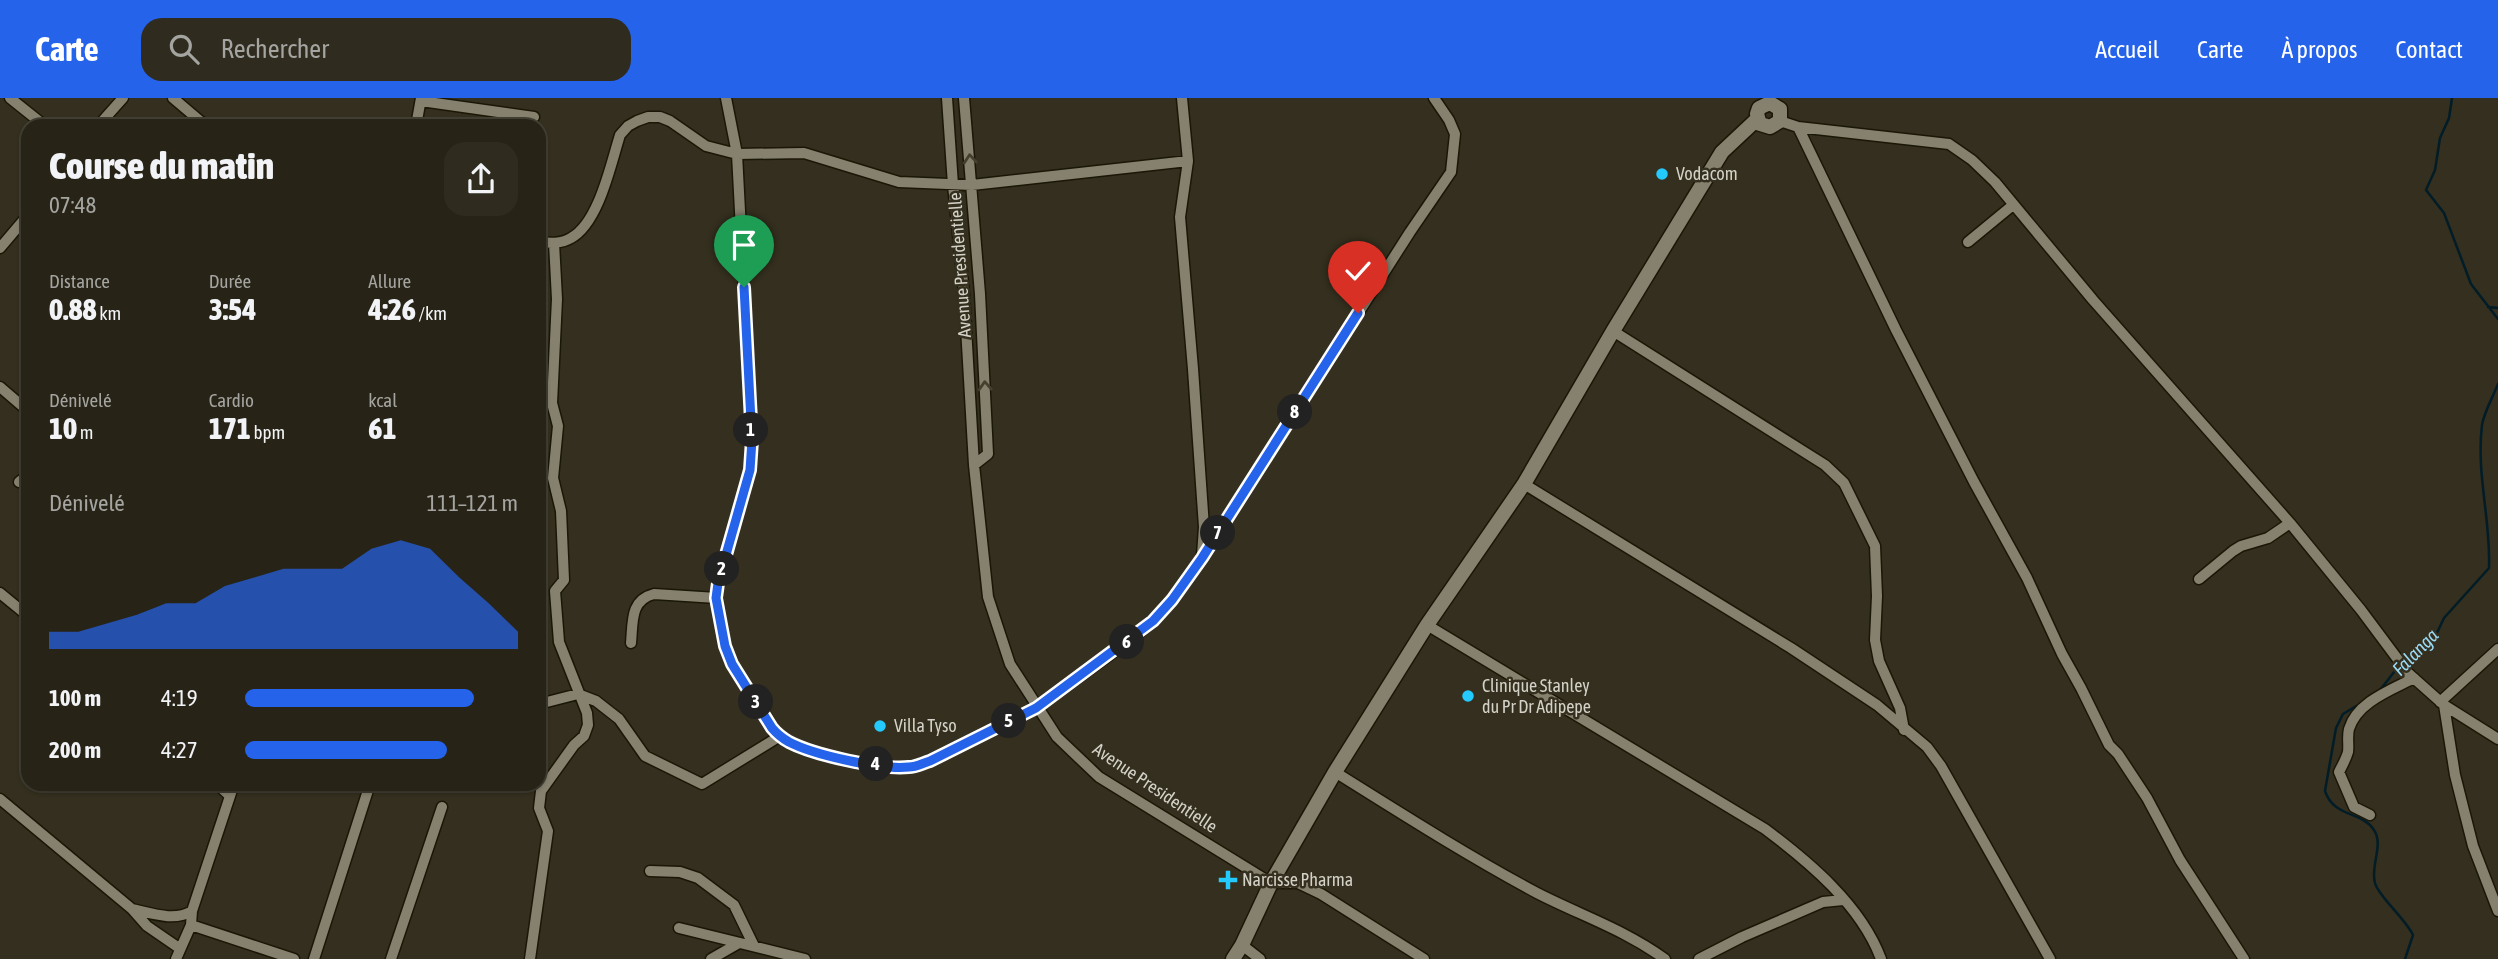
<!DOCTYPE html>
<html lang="fr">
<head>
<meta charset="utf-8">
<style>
	:root { --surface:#272316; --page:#2f2b1f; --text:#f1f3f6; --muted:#a4a4a1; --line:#434035; --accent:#2563eb }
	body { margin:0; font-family:"Asap Condensed",sans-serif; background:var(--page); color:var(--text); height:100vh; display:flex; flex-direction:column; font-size:26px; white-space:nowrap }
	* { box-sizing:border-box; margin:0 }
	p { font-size:23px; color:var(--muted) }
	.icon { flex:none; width:38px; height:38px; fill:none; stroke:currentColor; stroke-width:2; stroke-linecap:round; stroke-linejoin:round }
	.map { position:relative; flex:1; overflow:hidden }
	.drawer { position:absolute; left:21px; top:21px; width:525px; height:672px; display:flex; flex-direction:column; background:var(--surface); border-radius:21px; box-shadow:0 2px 5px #0004,0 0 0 2px var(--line) }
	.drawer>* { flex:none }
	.pin { position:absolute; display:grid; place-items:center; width:60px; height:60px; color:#fff; margin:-72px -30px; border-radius:50% 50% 50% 0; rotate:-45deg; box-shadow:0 0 7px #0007 }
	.pin .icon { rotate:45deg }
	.km { position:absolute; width:35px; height:35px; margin:-18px; border-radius:50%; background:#222; color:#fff; font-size:19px; line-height:35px; text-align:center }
	.round { display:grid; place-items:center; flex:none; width:74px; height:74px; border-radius:21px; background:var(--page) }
	.summary { display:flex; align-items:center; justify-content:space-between; height:119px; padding:0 28px }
	h1 { font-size:38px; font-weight:800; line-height:52px }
	.stats { display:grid; grid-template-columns:repeat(3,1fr); gap:10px; height:119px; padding:7px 28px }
	.stats div { display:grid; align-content:center }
	.stats b { font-size:30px; font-weight:800 }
	.stats small { font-size:19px; font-weight:400 }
	.stats p { font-size:19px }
	.chart { height:196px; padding:14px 28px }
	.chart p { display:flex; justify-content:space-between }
	.chart svg { width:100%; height:126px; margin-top:7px; fill:var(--accent); opacity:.7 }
	ul { padding:0 28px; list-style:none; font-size:23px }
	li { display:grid; grid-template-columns:112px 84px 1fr; align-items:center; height:52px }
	li i { height:18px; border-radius:9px; background:var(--accent) }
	header { display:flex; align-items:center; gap:42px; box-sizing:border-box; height:98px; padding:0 35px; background:var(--accent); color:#fff }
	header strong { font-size:33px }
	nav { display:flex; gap:38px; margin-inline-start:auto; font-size:24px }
	.search { width:490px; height:63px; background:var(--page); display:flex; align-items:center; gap:18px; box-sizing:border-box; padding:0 24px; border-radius:21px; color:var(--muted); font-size:26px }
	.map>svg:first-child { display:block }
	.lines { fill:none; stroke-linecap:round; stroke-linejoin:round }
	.stream { stroke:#021d27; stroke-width:2.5 }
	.minor-casing { stroke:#1b1707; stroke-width:13 }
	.tertiary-casing { stroke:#1b1707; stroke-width:17 }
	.minor { stroke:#86816e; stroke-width:10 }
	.tertiary { stroke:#86816e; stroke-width:14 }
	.oneway { stroke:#443f2e }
	.route-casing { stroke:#fff; stroke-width:14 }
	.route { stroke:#2563eb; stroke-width:9 }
	.poi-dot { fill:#24c9fe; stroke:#342f1e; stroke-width:2.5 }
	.labels { text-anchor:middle; stroke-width:5; stroke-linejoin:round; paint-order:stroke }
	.poi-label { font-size:18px; fill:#d4d1c7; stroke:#342f1e; text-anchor:start }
	.street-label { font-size:18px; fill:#d4d1c7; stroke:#342f1e }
	.water-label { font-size:19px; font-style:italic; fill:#99d9f4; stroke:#342f1e }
</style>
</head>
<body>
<header>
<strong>Carte</strong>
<div class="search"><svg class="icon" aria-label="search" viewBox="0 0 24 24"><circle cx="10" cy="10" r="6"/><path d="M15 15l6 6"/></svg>Rechercher</div>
<nav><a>Accueil</a><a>Carte</a><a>À propos</a><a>Contact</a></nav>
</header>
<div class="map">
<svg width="2498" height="861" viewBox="0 0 2498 861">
	<rect width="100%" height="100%" fill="#342f1e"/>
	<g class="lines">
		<path class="stream" d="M2452,0l-3,20 -9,20 -5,32 -9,20 18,23 27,71 27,35
			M2488,209l10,1
			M2403,566l32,-27 9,-19 45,-50c2,-47 -13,-94 -7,-143 2,-13 11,-28 16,-41
			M2380,592l18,-23
			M2358,607l-15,9 -7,14 -11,63c9,27 37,20 49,39 10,15 -4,36 1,53 3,13 30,35 38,52l-8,24"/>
		<g class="minor-casing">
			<path id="minor" d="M10,0l35,28
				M173,0l33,28
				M726,0l11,56 15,286 -2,30 -32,113 -1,15 8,48 7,18 40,64c5,6 10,10 17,14 25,13 92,28 120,25 7,0 14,-4 21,-6l106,-53 93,-67 24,-20 19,-21 30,-42 208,-326 41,-60 4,-38 -6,-14 -15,-22
				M947,0l6,87 11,108 10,172 14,132 22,67 47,73 42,40 172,106h27l23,11 103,65
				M964,0l16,196 8,160 -14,11
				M1182,0l6,63 -8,56 13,152 11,158 -2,28
				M421,3l113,16
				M1780,23l18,6 151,17 23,16 23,22 98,118 197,223 71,87 47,63 36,32 54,34
				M98,28l25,-28
				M416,28l5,-28
				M1798,29l98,203 78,152 53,96 35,76 19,34 28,57 9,9 29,44 33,62 64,99
				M539,144c11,1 22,2 32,-4 28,-15 40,-75 49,-103l8,-9 9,-5 11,-4h12l10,4 36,25 31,8 67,-1 95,29 73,3 216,-24
				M1968,144l45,-37
				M0,150l28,-33
				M1613,233l212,134 19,18 31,63 2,50 -2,44 4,21 21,47 4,22
				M0,289l28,24
				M19,384l9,-7
				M1524,386l267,164 86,57 50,42 14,19 109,193
				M2199,481l34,-28 8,-5 27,-8 22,-15
				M0,495l28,23
				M1427,527l338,204c44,33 96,76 116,130
				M631,545c2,-21 -1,-43 23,-49l63,4
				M2440,604l58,-53
				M539,606l39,-10 18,7 23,18 26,37 57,28 78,-48
				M2444,607l11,70 18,71 25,65
				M1335,674c67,42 133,84 202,121 45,23 86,36 128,66
				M217,686l13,12
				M0,701l132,110 15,17 32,22
				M2370,717l-16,-8 -15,-35c3,-6 7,-13 9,-20 1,-8 -1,-16 1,-23 8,-27 42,-39 65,-51
				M650,773l30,1 18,6 36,27 20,41
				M132,811c19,4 42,13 60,2
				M191,827l103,34
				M679,830l126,31
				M1242,847l18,14
				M176,861l15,-34 1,-14 42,-127
				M314,861l56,-175
				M391,861l51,-152
				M530,861l18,-128 -9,-23 2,-17 33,-46 10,-9 4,-11 -1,-12 -28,-71 -4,-51 9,-11 -3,-69 -8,-33 5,-52 -6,-23 5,-104 -3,-56
				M711,861l28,-16
				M1699,861l43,-22 81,-35 20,-2"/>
		</g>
		<g class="tertiary-casing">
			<path id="tertiary" d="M1770,5l10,6v12l-10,6 -16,-5 5,-1 -2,-7 2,-6z
				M1233,861l9,-14 29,-62 64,-111 92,-147 97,-141 89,-153 109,-179 32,-30"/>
		</g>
		<use href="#minor" class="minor"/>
		<use href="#tertiary" class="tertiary"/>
	</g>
	<defs><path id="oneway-chevron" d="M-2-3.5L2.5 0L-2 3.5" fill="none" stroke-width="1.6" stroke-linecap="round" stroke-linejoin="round" transform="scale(1.75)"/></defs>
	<g class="oneway">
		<use href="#oneway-chevron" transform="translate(970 61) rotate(-95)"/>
		<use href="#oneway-chevron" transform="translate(985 288) rotate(-93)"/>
	</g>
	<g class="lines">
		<g class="route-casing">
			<path id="route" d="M744,189l8,153 -2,30 -32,113 -2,15 9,48 7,18 40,64c5,6 10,10 17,14 25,13 92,28 120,25 7,0 14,-4 21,-6l106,-53 117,-87 19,-21 30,-42 156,-245"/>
		</g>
		<use href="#route" class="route"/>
	</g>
	<g class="poi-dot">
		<circle cx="1662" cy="76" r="7"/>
		<circle cx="1468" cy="598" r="7"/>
		<circle cx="880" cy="628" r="7"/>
		<path d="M1224.5 771.5h7v7h7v7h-7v7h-7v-7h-7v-7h7z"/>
	</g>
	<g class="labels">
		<g class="poi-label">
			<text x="1676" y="82">Vodacom</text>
			<text x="1482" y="594">Clinique Stanley<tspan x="1482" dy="21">du Pr Dr Adipepe</tspan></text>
			<text x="894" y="634">Villa Tyso</text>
			<text x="1242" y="788">Narcisse Pharma</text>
		</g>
		<g class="street-label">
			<text transform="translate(960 167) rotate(-94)" y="6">Avenue Presidentielle</text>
			<text transform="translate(1155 690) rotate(34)" y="6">Avenue Presidentielle</text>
		</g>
		<g class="water-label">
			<text transform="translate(2415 554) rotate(-46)" y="7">Falanga</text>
		</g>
	</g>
</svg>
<div class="pin" style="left:744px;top:189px;background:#1e9e55"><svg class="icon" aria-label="arrive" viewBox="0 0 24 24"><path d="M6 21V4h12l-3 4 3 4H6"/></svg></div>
<div class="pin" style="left:1358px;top:215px;background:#d93025"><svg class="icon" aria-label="check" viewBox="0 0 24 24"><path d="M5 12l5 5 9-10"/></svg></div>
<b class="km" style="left:751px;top:332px">1</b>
<b class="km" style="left:722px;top:471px">2</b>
<b class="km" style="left:756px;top:604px">3</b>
<b class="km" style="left:876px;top:666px">4</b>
<b class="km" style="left:1009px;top:623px">5</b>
<b class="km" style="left:1127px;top:544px">6</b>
<b class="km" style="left:1218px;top:435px">7</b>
<b class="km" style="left:1295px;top:314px">8</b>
<section class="drawer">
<div class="summary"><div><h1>Course du matin</h1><p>07:48</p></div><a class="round"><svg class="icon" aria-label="share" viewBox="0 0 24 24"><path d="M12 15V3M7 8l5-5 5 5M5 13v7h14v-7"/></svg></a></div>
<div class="stats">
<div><p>Distance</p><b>0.88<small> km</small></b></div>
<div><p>Durée</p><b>3:54</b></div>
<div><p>Allure</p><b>4:26<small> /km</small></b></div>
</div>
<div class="stats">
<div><p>Dénivelé</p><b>10<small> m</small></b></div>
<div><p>Cardio</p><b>171<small> bpm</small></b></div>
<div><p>kcal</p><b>61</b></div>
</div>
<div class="chart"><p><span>Dénivelé</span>111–121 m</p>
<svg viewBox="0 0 160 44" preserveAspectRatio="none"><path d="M0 44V38L10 38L20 35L30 32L40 28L50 28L60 22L70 19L80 16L90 16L100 16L110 9L120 6L130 9L140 19L150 28L160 38V44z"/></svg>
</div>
<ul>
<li><b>100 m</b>4:19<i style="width:84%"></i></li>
<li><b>200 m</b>4:27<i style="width:74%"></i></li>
</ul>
</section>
</div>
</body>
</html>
